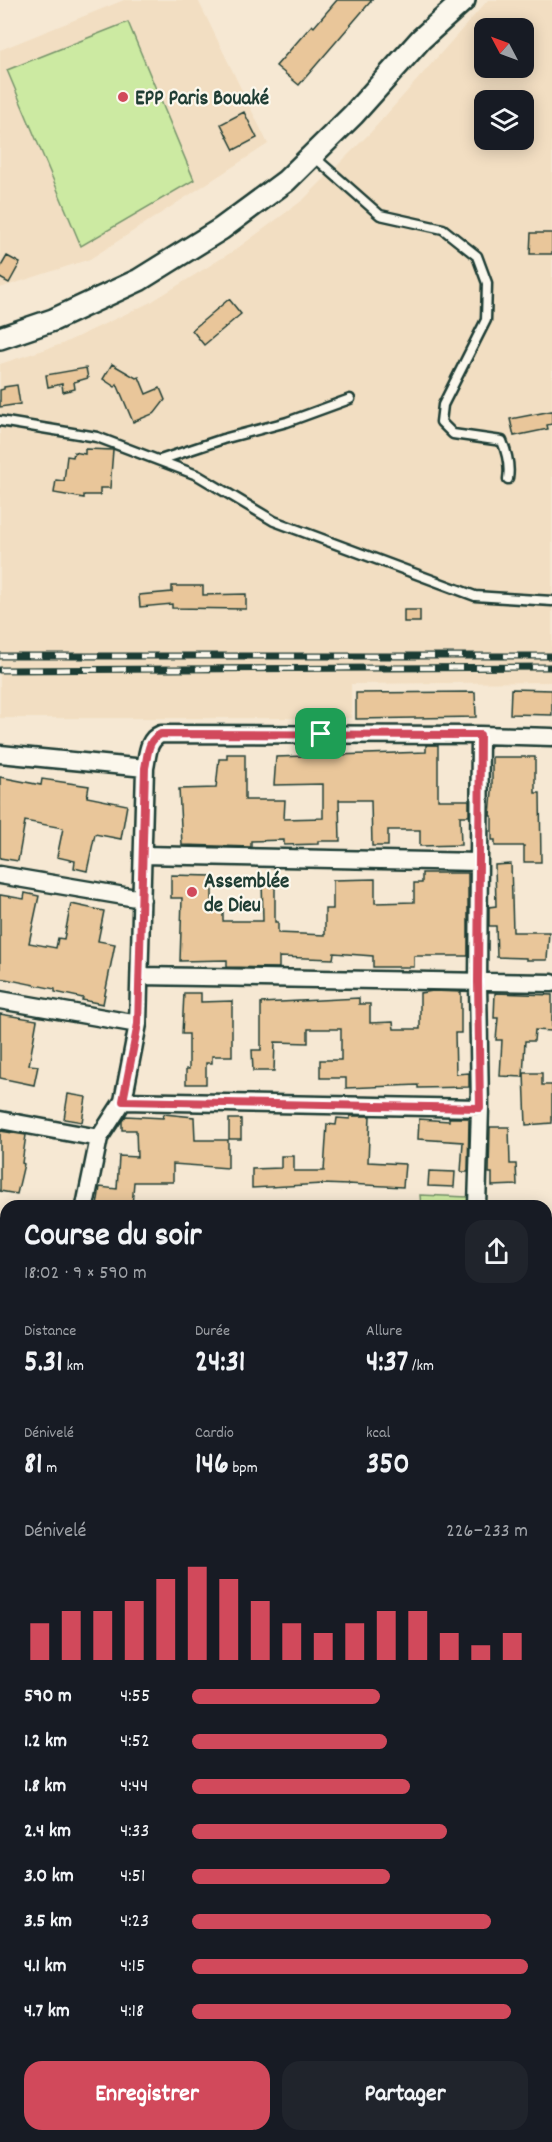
<!DOCTYPE html>
<html lang="fr">
<head>
<meta charset="utf-8">
<style>
	:root { --surface:#171b24; --page:#20242c; --text:#f1f3f6; --muted:#9ea1a6; --accent:#d1495b }
	body { margin:0; font-family:Dekko,sans-serif; background:var(--page); color:var(--text); height:100vh; display:flex; flex-direction:column; font-size:22px; white-space:nowrap }
	* { box-sizing:border-box; margin:0 }
	p { font-size:20px; color:var(--muted) }
	.icon { flex:none; width:33px; height:33px; fill:none; stroke:currentColor; stroke-width:2; stroke-linecap:round; stroke-linejoin:round }
	.map { position:relative; flex:1; overflow:hidden }
	.side { position:absolute; left:0px; top:1200px; width:552px; height:942px; display:flex; flex-direction:column; background:var(--surface); border-radius:18px 18px 0 0; box-shadow:0 3px 15px #0003 }
	.side>* { flex:none }
	.needle { width:39px; rotate:311deg }
	.controls { position:absolute; left:474px; top:18px; display:grid; gap:12px }
	.controls a { display:grid; place-items:center; width:60px; height:60px; border-radius:12px; background:var(--surface); box-shadow:0 3px 15px #0003; font-size:30px }
	.pin { position:absolute; display:grid; place-items:center; width:51px; height:51px; color:#fff; margin:-26px; border-radius:12px; box-shadow:0 3px 9px #0006 }
	.round { display:grid; place-items:center; flex:none; width:63px; height:63px; border-radius:18px; background:var(--page) }
	.head { display:flex; align-items:center; justify-content:space-between; height:102px; padding:0 24px }
	h1 { font-size:33px; font-weight:800; line-height:45px }
	.stats { display:grid; grid-template-columns:repeat(3,1fr); gap:9px; height:102px; padding:6px 24px }
	.stats div { display:grid; align-content:center }
	.stats b { font-size:30px; font-weight:800 }
	.stats small { font-size:16px; font-weight:400 }
	.stats p { font-size:16px }
	.chart { height:168px; padding:12px 24px }
	.chart p { display:flex; justify-content:space-between }
	.chart svg { width:100%; height:108px; margin-top:6px; stroke:var(--accent); stroke-width:6 }
	.primary-button { display:flex; gap:12px; margin-top:auto; padding:12px 24px }
	.primary-button a { flex:1; height:69px; border-radius:18px; background:var(--accent); color:#fff; font-size:24px; font-weight:800; line-height:69px; text-align:center }
	.primary-button a+a { background:var(--page); color:var(--text) }
	ul { padding:0 24px; list-style:none; font-size:20px }
	li { display:grid; grid-template-columns:96px 72px 1fr; align-items:center; height:45px }
	li i { height:15px; border-radius:8px; background:var(--accent) }
	.map>svg:first-child { display:block }
	.built { fill:#f2dec2; fill-rule:evenodd }
	.green { fill:#cceaa2; stroke:#76946b; stroke-width:1.5 }
	.lines { fill:none; stroke-linecap:round; stroke-linejoin:round }
	.stream { stroke:#6293a5; stroke-width:4.5 }
	.building { fill:#e9c69a; stroke:#1f3d34; stroke-width:1.5 }
	.service-casing { stroke:#1f3d34; stroke-width:13 }
	.minor-casing { stroke:#1f3d34; stroke-width:21 }
	.tertiary-casing { stroke:#1f3d34; stroke-width:26 }
	.secondary-casing { stroke:#1f3d34; stroke-width:28 }
	.path { stroke:#1f3d34; stroke-width:3; stroke-dasharray:1.5 4.5; stroke-linecap:butt }
	.service { stroke:#fbf7ec; stroke-width:8 }
	.minor { stroke:#fbf7ec; stroke-width:16 }
	.tertiary { stroke:#fbf7ec; stroke-width:21 }
	.secondary { stroke:#fbf7ec; stroke-width:24 }
	.rail-casing { stroke:#1f3d34; stroke-width:7 }
	.rail { stroke:#fbf7ec; stroke-width:4.5; stroke-dasharray:14; stroke-linecap:butt }
	.route-casing { stroke:#fff; stroke-width:12 }
	.route { stroke:#d1495b; stroke-width:8 }
	.poi-dot { fill:#d1495b; stroke:#fbf7ec; stroke-width:2 }
	.labels { text-anchor:middle; stroke-width:4.5; stroke-linejoin:round; paint-order:stroke }
	.poi-label { font-size:21px; font-weight:bold; fill:#1f3d34; stroke:#fbf7ec; text-anchor:start }
</style>
</head>
<body>
<div class="map">
<svg width="552" height="2142" viewBox="0 0 552 2142">
	<rect width="100%" height="100%" fill="#f6e8d3"/>
	<filter id="ink" filterUnits="userSpaceOnUse"><feTurbulence type="fractalNoise" baseFrequency=".0167" numOctaves="2"/><feDisplacementMap in="SourceGraphic" scale="12" xChannelSelector="R" yChannelSelector="G"/><feConvolveMatrix kernelMatrix="1 2 1 2 8 2 1 2 1" color-interpolation-filters="sRGB"/></filter>
	<g filter="url(#ink)">
		<path class="built" d="M124,0h74l70,144 -178,115 -90,29v-238z
			M488,0h64v682l-201,2v34h-351v-354l62,-20 89,-42 84,-52 68,-50 68,-68zM484,28h40v40h-40zM484,100h40v40h-40z"/>
		<path class="green" d="M128,22l66,158 -113,66 -74,-176z
			M420,1195l48,2v9h-47z"/>
		<g class="lines">
			<path class="stream" d="M0,1255l6,3"/>
		</g>
		<path class="building" d="M337,0h35l-73,85 -23,-19 36,-41 2,2z
			M244,112l13,26 -23,12 -13,-26z
			M531,233h21v21h-22z
			M7,256l13,7 -11,20 -9,-5v-10z
			M229,299l12,15 -37,31 -12,-15z
			M112,364l24,14 3,-1 7,17 14,-6 5,12 -10,13 -22,9 -16,-38 -2,3 -12,-8z
			M86,368l2,10 -14,4 1,7 -12,3 -1,-8 -14,3 -2,-12z
			M17,385l3,19 -20,3v-17l4,-1v-2z
			M552,411v13l-5,1 1,4 -34,7 -4,-17z
			M85,449l28,1 -3,38h-10v7h-16v3l-30,-5 2,-13 8,1 3,-25 6,1 1,-5 11,2z
			M172,586h31v9l43,-1v15l-74,-1v-4l-32,3 -1,-12 33,-3z
			M404,610h16v12h-16z
			M511,689l41,1v25l-42,-1z
			M475,692l1,25 -120,2v-26z
			M426,745h12v55h31v16h-9l1,29 -41,1v-16h-32v16h-16l-1,-46h-32l1,41h-22v3l-34,1v-5l-33,1v6l-69,-2 -3,-56 37,-1 3,-29h8v-5h18v46h40l-1,19 39,-1v-34l-49,1 2,-28 150,-5z
			M492,757h43v36h5l1,69h-17v-16h-29v-6h-3v-24h-2l2,-25z
			M0,777l41,8 1,-6 47,7 -2,11 40,8 -6,34 -26,-5 -8,37 -13,-3 1,-7 -18,-4 6,-29 -38,-7 -7,40 -18,-3z
			M511,864l2,68h36l-2,28h-21v-2l-29,-1 -1,-31h-7v-19l7,-1 -1,-41z
			M422,873h46v83h-54v11h-41v-11l-39,-3 -1,6 -54,-2v11l-52,-1v-7l-47,1 2,-63h-11v-23l41,1v34h11v11h40l-1,-41h13v42h3v11l47,2v-26h8v-29l42,-1v24l39,-1v-19h8z
			M25,893l14,3 -10,47 27,5 2,-10 6,1 7,-35 33,7 -6,30 17,3 -12,60 -21,-4 1,-2 -28,-6v-3l-55,-11v-83l24,4z
			M433,991l28,1v41h-6l1,41 13,-1v14l-51,1v-3l-72,3v-10h-26v-18h21v-31h-33v14l-33,-1 -1,29h-21l-1,-21h9v-47l98,-5v6h11v19l23,-1 1,7h26v-36z
			M184,993h17v9l31,-1v55h-20v7h-6v21h-20v-15h3v-35h-7z
			M495,993l57,2v36l-17,-1 -1,11h-9l-2,36 -23,-1 2,-36h-6l2,-22h-4z
			M0,1014l37,6 -8,45 9,1 -4,19 -34,-7z
			M524,1073h18v12h10v38l-26,2z
			M68,1094l18,3 -4,25 -18,-3z
			M164,1114l30,3 1,23h33v28l-55,-4v18h-39l-2,24h-35l3,-19 17,2 2,-33 18,1 -1,-27h-14v-9l4,-5 37,2z
			M350,1116h20l-2,46 37,2 -2,23 -55,-3v1l-26,-1 -70,4v-19l29,-1v-12h13v15h30l3,-47 9,1 1,-7 13,1z
			M449,1118h20l-1,54h-7l2,-30 -45,-3 1,-20 30,2z
			M229,1119h12v20h-12z
			M490,1127h19l1,37h6l1,21 -25,1v-13h-3z
			M0,1131l26,4 -4,28 2,1 -7,30 -17,-3z
			M429,1171l26,1 -1,15 -26,-1z"/>
		<g class="lines">
			<g class="service-casing">
				<path id="service" d="M312,155l68,60 63,14 34,27 10,27 -1,37 -43,85 -2,17 12,12 49,7c5,12 8,26 6,38
					M0,421l97,16 100,38 77,46 201,75 77,5
					M160,460l63,-21 64,-17 63,-23"/>
			</g>
			<g class="minor-casing">
				<path id="minor" d="M0,754l145,14
					M143,855l336,7
					M0,875l142,24
					M140,976l412,7
					M0,1000l138,24
					M123,1101l357,7
					M0,1120l99,18
					M85,1206l14,-68 24,-37 15,-77 7,-256c3,-14 2,-28 16,-34l319,1 72,2
					M477,1206l3,-98 -2,-125 2,-248
					M0,1327l6,2
					M546,1457l6,1
					M0,1463l6,1
					M0,1584l6,-25
					M546,1588l6,1"/>
			</g>
			<g class="tertiary-casing">
				<path id="tertiary" d="M0,338l53,-18 86,-40 82,-51 65,-48 67,-66 68,-76 43,-39"/>
			</g>
			<g class="secondary-casing">
				<path id="secondary" d="M546,1719l6,-25
					M0,1903l6,1
					M0,2087l6,3
					M546,2119l6,2
					M200,2136l30,6
					M446,2142l2,-6"/>
			</g>
			<path class="path" d="M0,1944l6,2
				M0,2040l6,1
				M378,2136l12,2 8,-2"/>
			<use href="#service" class="service"/>
			<use href="#minor" class="minor"/>
			<use href="#tertiary" class="tertiary"/>
			<use href="#secondary" class="secondary"/>
			<g class="rail-casing">
				<path id="rail" d="M0,656h552
					M0,670l552,-3"/>
			</g>
			<use href="#rail" class="rail"/>
		</g>
	</g>
	<g class="lines" filter="url(#ink)">
		<g class="route-casing">
			<path id="route" d="M161,734l319,1 -2,247 2,126 -357,-7 15,-77 7,-256c3,-14 2,-28 16,-34z"/>
		</g>
		<use href="#route" class="route"/>
	</g>
	<g class="poi-dot">
		<circle cx="123" cy="97" r="6"/>
		<circle cx="192" cy="892" r="6"/>
	</g>
	<g class="labels">
		<g class="poi-label">
			<text x="135" y="104">EPP Paris Bouaké</text>
			<text x="204" y="887">Assemblée<tspan x="204" dy="24">de Dieu</tspan></text>
		</g>
	</g>
</svg>
<div class="controls">
<a><svg class="needle" viewBox="-14 -14 28 28"><path d="M0-13l5 13h-10z" fill="#e53935"/><path d="M0 13l5-13h-10z" fill="#9ea1a6"/></svg></a>
<a><svg class="icon" aria-label="layers" viewBox="0 0 24 24"><path d="M12 4l9 5-9 5-9-5zM3 14l9 5 9-5"/></svg></a>
</div>
<div class="pin" style="left:321px;top:734px;background:#1e9e55"><svg class="icon" aria-label="arrive" viewBox="0 0 24 24"><path d="M6 21V4h12l-3 4 3 4H6"/></svg></div>
<section class="side">
<div class="head"><div><h1>Course du soir</h1><p>18:02 · 9 × 590 m</p></div><a class="round"><svg class="icon" aria-label="share" viewBox="0 0 24 24"><path d="M12 15V3M7 8l5-5 5 5M5 13v7h14v-7"/></svg></a></div>
<div class="stats">
<div><p>Distance</p><b>5.31<small> km</small></b></div>
<div><p>Durée</p><b>24:31</b></div>
<div><p>Allure</p><b>4:37<small> /km</small></b></div>
</div>
<div class="stats">
<div><p>Dénivelé</p><b>81<small> m</small></b></div>
<div><p>Cardio</p><b>146<small> bpm</small></b></div>
<div><p>kcal</p><b>350</b></div>
</div>
<div class="chart"><p><span>Dénivelé</span>226–233 m</p>
<svg viewBox="0 0 160 44" preserveAspectRatio="none"><path d="M5 44V29M15 44V24M25 44V24M35 44V20M45 44V11M55 44V6M65 44V11M75 44V20M85 44V29M95 44V33M105 44V29M115 44V24M125 44V24M135 44V33M145 44V38M155 44V33"/></svg>
</div>
<ul>
<li><b>590 m</b>4:55<i style="width:56%"></i></li>
<li><b>1.2 km</b>4:52<i style="width:58%"></i></li>
<li><b>1.8 km</b>4:44<i style="width:65%"></i></li>
<li><b>2.4 km</b>4:33<i style="width:76%"></i></li>
<li><b>3.0 km</b>4:51<i style="width:59%"></i></li>
<li><b>3.5 km</b>4:23<i style="width:89%"></i></li>
<li><b>4.1 km</b>4:15<i style="width:100%"></i></li>
<li><b>4.7 km</b>4:18<i style="width:95%"></i></li>
</ul>
<div class="primary-button"><a>Enregistrer</a><a>Partager</a></div>
</section>
</div>
</body>
</html>
